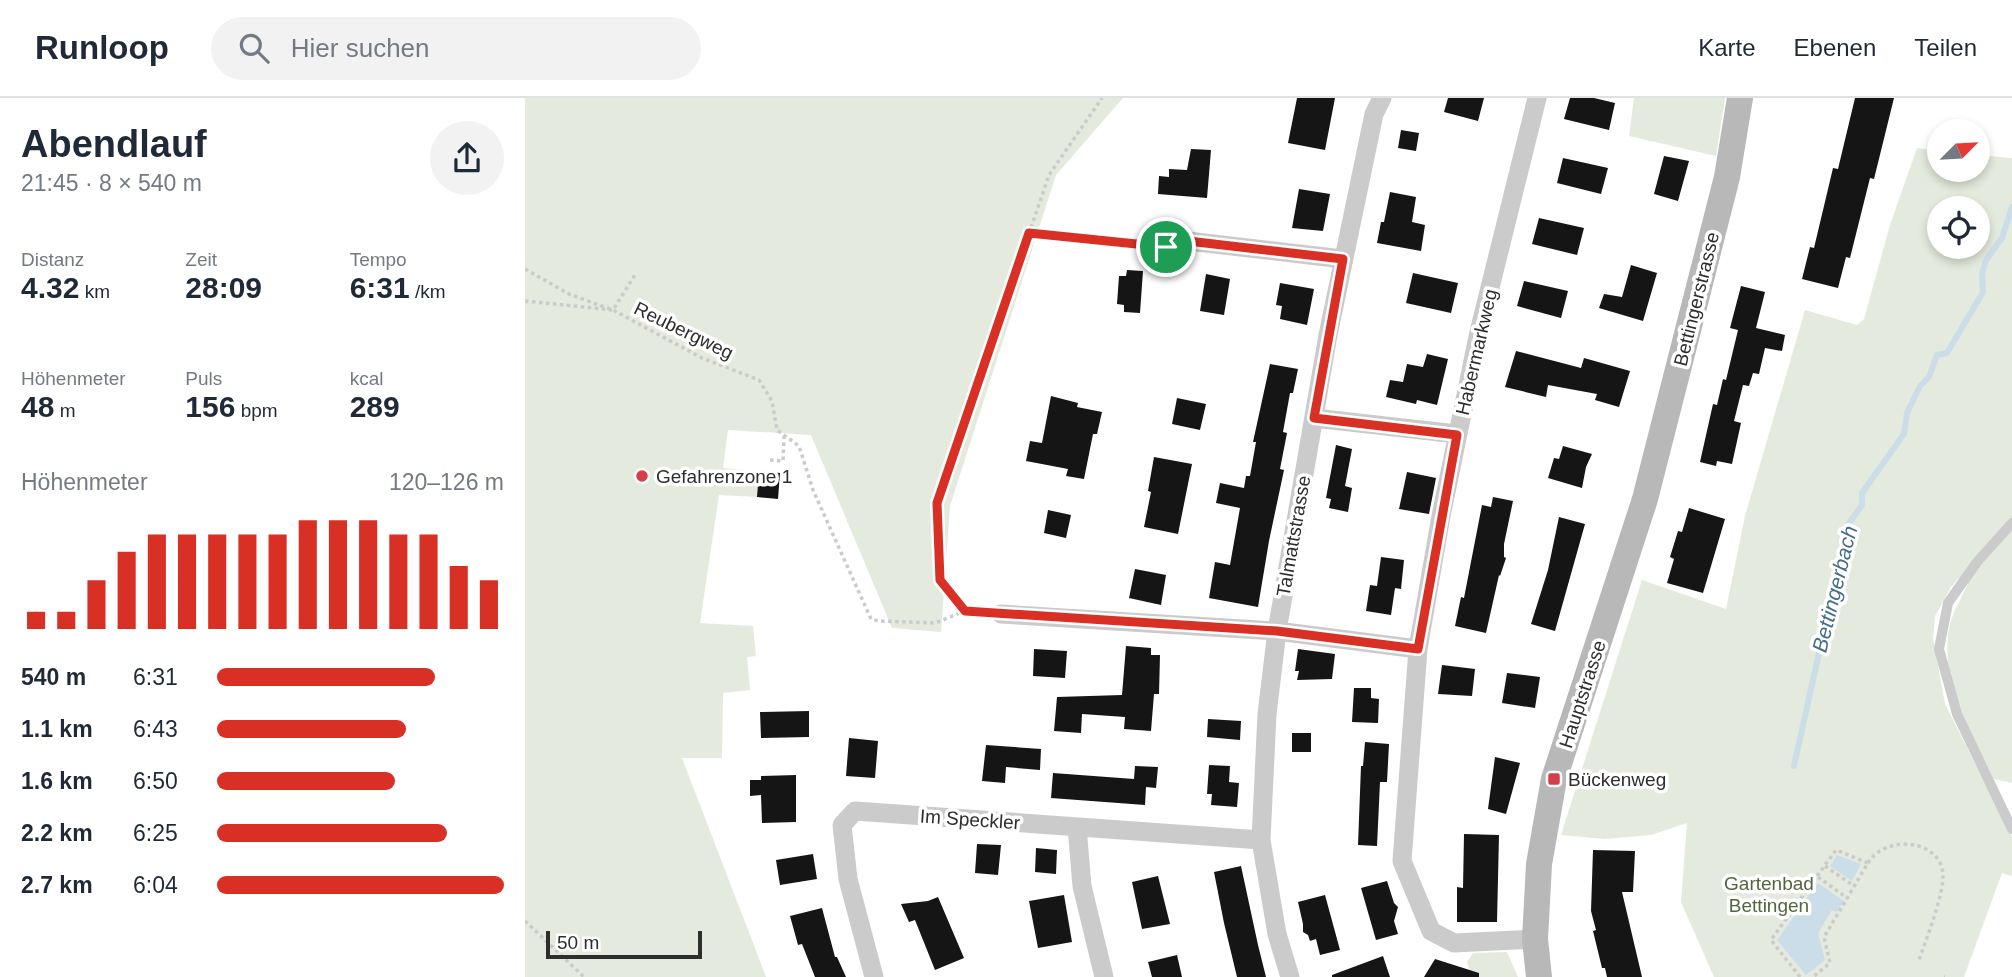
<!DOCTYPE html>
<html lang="de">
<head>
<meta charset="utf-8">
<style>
	:root { --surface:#fff; --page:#f2f2f3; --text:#1f2937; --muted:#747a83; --line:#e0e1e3; --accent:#d93025 }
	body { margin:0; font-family:Arial,sans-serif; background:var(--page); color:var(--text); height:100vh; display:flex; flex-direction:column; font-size:26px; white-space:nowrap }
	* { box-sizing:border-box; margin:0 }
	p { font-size:23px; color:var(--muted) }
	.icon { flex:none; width:38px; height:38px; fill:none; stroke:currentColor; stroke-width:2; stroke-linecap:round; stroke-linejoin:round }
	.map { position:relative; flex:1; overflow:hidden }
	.side { display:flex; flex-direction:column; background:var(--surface); width:525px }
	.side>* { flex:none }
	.needle { width:46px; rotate:66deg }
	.controls { position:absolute; left:1402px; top:21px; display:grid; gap:14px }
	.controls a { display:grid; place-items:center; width:63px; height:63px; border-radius:50%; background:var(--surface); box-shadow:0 4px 10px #0003; font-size:35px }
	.scale { position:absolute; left:21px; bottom:18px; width:156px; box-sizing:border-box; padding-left:7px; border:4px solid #2e2e2e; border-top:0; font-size:19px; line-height:24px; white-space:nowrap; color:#2e2e2e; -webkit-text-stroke:5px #fff; paint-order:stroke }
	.pin { position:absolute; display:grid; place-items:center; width:60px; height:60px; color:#fff; margin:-30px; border:4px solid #fff; border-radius:50%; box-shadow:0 2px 7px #0007 }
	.round { display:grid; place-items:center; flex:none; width:74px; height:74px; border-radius:37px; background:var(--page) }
	.summary { display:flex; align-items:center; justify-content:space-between; height:119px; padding:0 21px }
	h1 { font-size:38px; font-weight:700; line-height:52px }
	.figures { display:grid; grid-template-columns:repeat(3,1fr); gap:10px; height:119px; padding:7px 21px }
	.figures div { display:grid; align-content:center }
	.figures b { font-size:30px; font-weight:700 }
	.figures small { font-size:19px; font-weight:400 }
	.figures p { font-size:19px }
	.chart { height:196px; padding:14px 21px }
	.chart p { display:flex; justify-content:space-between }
	.chart svg { width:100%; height:126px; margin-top:7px; stroke:var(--accent); stroke-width:6 }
	ul { padding:0 21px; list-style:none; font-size:23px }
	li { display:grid; grid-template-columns:112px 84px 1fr; align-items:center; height:52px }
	li i { height:18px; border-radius:9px; background:var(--accent) }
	header { display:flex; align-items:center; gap:42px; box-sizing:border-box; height:98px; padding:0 35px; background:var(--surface); border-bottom:2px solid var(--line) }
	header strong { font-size:33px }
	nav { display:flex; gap:38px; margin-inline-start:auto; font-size:24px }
	.search { width:490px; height:63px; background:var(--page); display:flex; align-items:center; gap:18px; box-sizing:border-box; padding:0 24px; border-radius:38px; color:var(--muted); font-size:26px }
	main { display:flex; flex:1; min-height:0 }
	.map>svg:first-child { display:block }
	.green { fill:#e4eadd; fill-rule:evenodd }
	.water { fill:#cbdde9 }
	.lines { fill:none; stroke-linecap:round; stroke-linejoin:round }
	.stream { stroke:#cbdde9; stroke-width:6 }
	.building { fill:#151515 }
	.path { stroke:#cbcbcb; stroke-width:3.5; stroke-dasharray:3.5 3.5; stroke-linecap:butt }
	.lane { stroke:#cbcbcb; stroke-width:10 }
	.street { stroke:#cbcbcb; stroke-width:19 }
	.secondary { stroke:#b8b8b8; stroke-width:26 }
	.route-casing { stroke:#fff; stroke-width:14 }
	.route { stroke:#d93025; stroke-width:9 }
	.poi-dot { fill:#d63f4a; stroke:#fff; stroke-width:2.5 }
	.labels { text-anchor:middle; stroke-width:7; stroke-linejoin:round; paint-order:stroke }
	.street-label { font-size:19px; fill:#2e2e2e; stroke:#fff }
	.poi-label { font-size:19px; fill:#2e2e2e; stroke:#fff; text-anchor:start }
	.park-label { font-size:19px; fill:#51663f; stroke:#fff }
	.water-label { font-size:21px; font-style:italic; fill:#436e8a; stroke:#fff }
</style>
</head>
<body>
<header>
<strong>Runloop</strong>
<div class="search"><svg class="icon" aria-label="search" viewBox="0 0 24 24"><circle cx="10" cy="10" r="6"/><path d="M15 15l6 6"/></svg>Hier suchen</div>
<nav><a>Karte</a><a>Ebenen</a><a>Teilen</a></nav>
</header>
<main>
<section class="side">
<div class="summary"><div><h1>Abendlauf</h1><p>21:45 · 8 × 540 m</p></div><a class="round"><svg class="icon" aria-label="share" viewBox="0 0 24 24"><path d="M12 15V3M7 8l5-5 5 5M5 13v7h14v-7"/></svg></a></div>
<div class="figures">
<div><p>Distanz</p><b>4.32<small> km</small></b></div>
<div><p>Zeit</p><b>28:09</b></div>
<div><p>Tempo</p><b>6:31<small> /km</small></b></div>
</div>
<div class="figures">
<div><p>Höhenmeter</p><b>48<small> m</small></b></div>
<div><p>Puls</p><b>156<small> bpm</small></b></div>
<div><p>kcal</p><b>289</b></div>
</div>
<div class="chart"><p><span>Höhenmeter</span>120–126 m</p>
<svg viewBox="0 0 160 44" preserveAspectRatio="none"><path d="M5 44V38M15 44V38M25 44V27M35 44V17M45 44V11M55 44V11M65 44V11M75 44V11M85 44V11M95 44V6M105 44V6M115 44V6M125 44V11M135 44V11M145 44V22M155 44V27"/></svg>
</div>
<ul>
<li><b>540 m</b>6:31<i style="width:76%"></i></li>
<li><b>1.1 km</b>6:43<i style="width:66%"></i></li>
<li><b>1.6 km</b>6:50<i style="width:62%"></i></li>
<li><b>2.2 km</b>6:25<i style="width:80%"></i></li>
<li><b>2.7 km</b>6:04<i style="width:100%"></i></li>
</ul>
</section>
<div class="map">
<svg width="1487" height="879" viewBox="0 0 1487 879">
	<rect width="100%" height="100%" fill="#fff"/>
	<path class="green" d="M0,0h598l-67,77 -106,331 -9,126 -49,-4 -81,-193 -83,-5 -5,38 35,3 -1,26 -38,-2 -19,128 53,3 3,30 -9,1 3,33 -27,3 -1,65h-40l84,219h-241z
		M1109,0h91l-9,58 -87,-20z
		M1392,50l22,3v19h38l1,-15 34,3v625l-18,-4c-23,-46 -54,-96 -45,-150 3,-16 12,-31 19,-45l-9,-6 -8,9 -16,29 -2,22 12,66 67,133v39l-10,-3 -38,104h-250l-33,-75 6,-79 -36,12 -46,4 -44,-4 81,-255 84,29 19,-93 60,-206 52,15 7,-6 26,-94zM1414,110h38v39h-38z
		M982,854l11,25h-57l10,-3 -4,-12 6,-9z"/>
	<path class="water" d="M1312,757l24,9 -9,17 -22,-15z
		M1293,785l26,18 -7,11 -5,-2 -14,23 7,27 -19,15 -29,-35z"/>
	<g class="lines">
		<path class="stream" d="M1269,668l53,-240 15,-21v-12l42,-59 3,-21 13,-27 9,-9 8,-22 10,-2 36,-61 -1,-19 4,-13 16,-22 10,-31"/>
	</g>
	<path class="building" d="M772,0h38l-10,52 -37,-7z
		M923,0h36l-6,23 -34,-9z
		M1045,0h24l21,5 -6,27 -45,-11z
		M1330,0h39l-20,81 -4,-1 -20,80 -4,-1 -8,31 -36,-9 8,-32 4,1 19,-80 5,1z
		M876,32l18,3 -3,18 -18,-3z
		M666,51l20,1 -4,48 -49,-4 1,-18 10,1v-8l18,1z
		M1139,58l25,5 -11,40 -24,-7z
		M1038,60l45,10 -7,26 -44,-11z
		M774,91l31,5 -7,37 -31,-3z
		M865,94l26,5 -4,25 13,3 -4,26 -44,-8 4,-21h3z
		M1014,120l45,10 -7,27 -45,-11z
		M1106,167l26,8 -14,48 -44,-13 5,-14 18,3z
		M602,172l16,1 -3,42 -16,-1v-7l-7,-1 2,-28h7z
		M888,175l45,10 -7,30 -45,-10z
		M681,176l24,5 -6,36 -24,-4z
		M999,183l44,10 -7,27 -44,-12z
		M755,185l34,6 -7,36 -27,-6 2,-13 -6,-1z
		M1216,188l24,6 -9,36 29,7 -3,16 -17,-3 -6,26 -6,-1 -4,13 -6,-1 -9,36 7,2 -9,41 -15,-3 -1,5 -16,-4 13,-58 4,1 6,-26 3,1 12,-50 -8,-2z
		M991,253l65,17 3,-10 46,13 -11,36 -24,-7 2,-6 -49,-9 -2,12 -41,-10z
		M902,256l21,5 -11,46 -20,-5 -1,4 -30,-7 4,-17 13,2 4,-18 16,3z
		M745,266l28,5 -5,24h-3l-7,39 4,1 -7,36 4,1 -15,71 -11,66 -49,-9 6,-36 15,3 10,-57 -24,-5 4,-20 24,5 2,-12h4l6,-34h-3z
		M526,298l27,7 -1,4 25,5 -5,22h-4l-9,45 -18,-3 2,-7 -42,-8 4,-20 12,2z
		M652,300l29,6 -6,26 -28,-6z
		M811,347l16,4 -7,37 7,2 -4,24 -19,-4 2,-9 -5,-1z
		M1038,348l29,8 -6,13 -4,21 -34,-10 6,-20 5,1z
		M629,359l38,7 -14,70 -34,-7 7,-35 -3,-1z
		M234,372l21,3 -2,26 -21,-2z
		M882,374l29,6 -7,36 -30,-5z
		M968,399l20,4 -9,43v13l2,1 -6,18 -1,-1 -13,58 -31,-7 6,-29 3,1 18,-93 9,2z
		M1164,410l36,11 -22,74 -36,-10 7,-24 -4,-2 8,-26 4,1z
		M523,412l23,5 -5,23 -22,-5z
		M1034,419l26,7 -30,107 -24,-7 17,-54z
		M856,459l23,3 -3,29 -6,-1 -4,27 -25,-4 4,-26 7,1z
		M610,471l31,6 -5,30 -32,-7z
		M601,548l25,2v7h9l-1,39h-5l-3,37 -27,-2 1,-12 -43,-3 -1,19 -27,-2 3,-34 65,-2z
		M509,551l33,2 -2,27 -32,-2z
		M773,551l37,5 -3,25 -35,1 2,-9h-4z
		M917,567l33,4 -3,27 -34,-2z
		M982,575l33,4 -5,31 -33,-5z
		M829,590h17v10l8,1 -1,24 -26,-1z
		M284,613v26l-48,1 -1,-26z
		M683,621l33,2 -1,19 -33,-3z
		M767,635h19v19h-19z
		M324,640l29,3 -3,37 -29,-2z
		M840,644l24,2 -2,38h-7l-3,64 -19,-1 3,-79h2z
		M461,647l55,4 -1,21 -34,-3 -1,16 -23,-2z
		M970,659l25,6 -14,51 -18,-5z
		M684,667l21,1 -1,16 10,1 -2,24 -26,-2 1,-11h-5z
		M610,668l23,1 -2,21 -10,-1 -1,18 -94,-7 2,-25 81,6z
		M271,677v47l-34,1 -1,-28 -11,1v-16h11v-4z
		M939,736l35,1 -2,87h-40v-35l6,1z
		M452,746l24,1 -3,30 -23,-2z
		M511,750l21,2 -1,24 -21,-2z
		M1068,752l42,1 -2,41h-11l20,85h-35l-2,-9h-3l-9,-37 3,-1 -5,-19z
		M288,756l4,25 -37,6 -4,-25z
		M716,768l17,79 8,32h-29l-13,-54 -10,-51z
		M633,778l12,48 -28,5 -10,-47z
		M862,783l7,22 4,4 -4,14 4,13 -22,6 -15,-52z
		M539,797l8,47 -34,6 -9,-47z
		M800,797l15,55 -20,5 -4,-16 -6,2 -2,-6 -5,-3v-8l-5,-22z
		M413,799l26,61 -29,12 -20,-50 -6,2 -8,-18 27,-3z
		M297,810l13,49h2l9,20h-31l-13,-33 -4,1 -8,-29z
		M652,857l5,22h-30l-4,-15z
		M858,858l7,21h-58v-2z
		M910,861l44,14v4h-55z"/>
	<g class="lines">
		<path class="path" d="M504,135l120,12
			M0,171l44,25 44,16 89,48 57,22 13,21 5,29 22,16 14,44 58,129 7,2 57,2 30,-12
			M0,203l88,9 23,-37
			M245,362l13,1 1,-25
			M459,514l-19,-1 -25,-31 -3,-77 112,-328 53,-77
			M1343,765c18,-30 74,-23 75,12 1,19 -17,65 -24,85
			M1300,768l29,20
			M1293,779l29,21
			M0,823l59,56
			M1275,879l-29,-37 65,-90 32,13 -44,74 6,26 -17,14
			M1419,879h1"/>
		<path class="lane" d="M1487,425l-35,39 -29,41 -9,46 18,65 55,115"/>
		<path class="street" d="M641,149l22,-6 155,18
			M789,320l143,16
			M476,516l276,17 141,18 -16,212 29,70 23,12 81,-4
			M893,551l23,-133 38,-184 58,-234
			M552,729l5,59 22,91
			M349,879l-26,-98 -6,-54 13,-14 406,29
			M765,879l-13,-43 -16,-94 6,-126 10,-83 51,-296 46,-221 8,-16"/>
		<path class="secondary" d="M1014,879l-4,-38 4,-75 15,-85 91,-280 82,-322 13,-79"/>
	</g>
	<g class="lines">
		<g class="route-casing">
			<path id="route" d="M504,135l137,14 22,-6 155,18 -29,159 143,17 -39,214 -141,-18 -312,-20 -25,-31 -3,-77z"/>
		</g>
		<use href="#route" class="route"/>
	</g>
	<g class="poi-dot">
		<circle cx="117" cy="378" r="7"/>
		<rect x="1022" y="674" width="14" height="14" rx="3.5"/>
	</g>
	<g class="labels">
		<g class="street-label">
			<text transform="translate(1171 201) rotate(-76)" y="7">Bettingerstrasse</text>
			<text transform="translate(159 232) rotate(26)" y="7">Reubergweg</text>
			<text transform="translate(951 254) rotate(-77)" y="7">Habermarkweg</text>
			<text transform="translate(768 438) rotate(-80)" y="7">Talmattstrasse</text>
			<text transform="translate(1057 596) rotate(-72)" y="7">Hauptstrasse</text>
			<text transform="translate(445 721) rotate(4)" y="7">Im Speckler</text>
		</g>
		<g class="poi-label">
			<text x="131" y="385">Gefahrenzone 1</text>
			<text x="1043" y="688">Bückenweg</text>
		</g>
		<g class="park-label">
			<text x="1244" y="792">Gartenbad<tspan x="1244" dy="22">Bettingen</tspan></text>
		</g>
		<g class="water-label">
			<text transform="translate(1310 491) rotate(-76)" y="7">Bettingerbach</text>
		</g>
	</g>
</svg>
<div class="controls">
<a><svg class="needle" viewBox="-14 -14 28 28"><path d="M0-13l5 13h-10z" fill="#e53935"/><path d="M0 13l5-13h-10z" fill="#747a83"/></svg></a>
<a><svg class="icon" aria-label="locate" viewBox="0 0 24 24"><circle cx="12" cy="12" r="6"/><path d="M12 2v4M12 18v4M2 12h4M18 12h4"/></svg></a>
</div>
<div class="scale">50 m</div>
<div class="pin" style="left:641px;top:149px;background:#1e9e55"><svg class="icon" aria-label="arrive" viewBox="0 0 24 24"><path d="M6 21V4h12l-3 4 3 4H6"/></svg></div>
</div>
</main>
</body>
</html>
